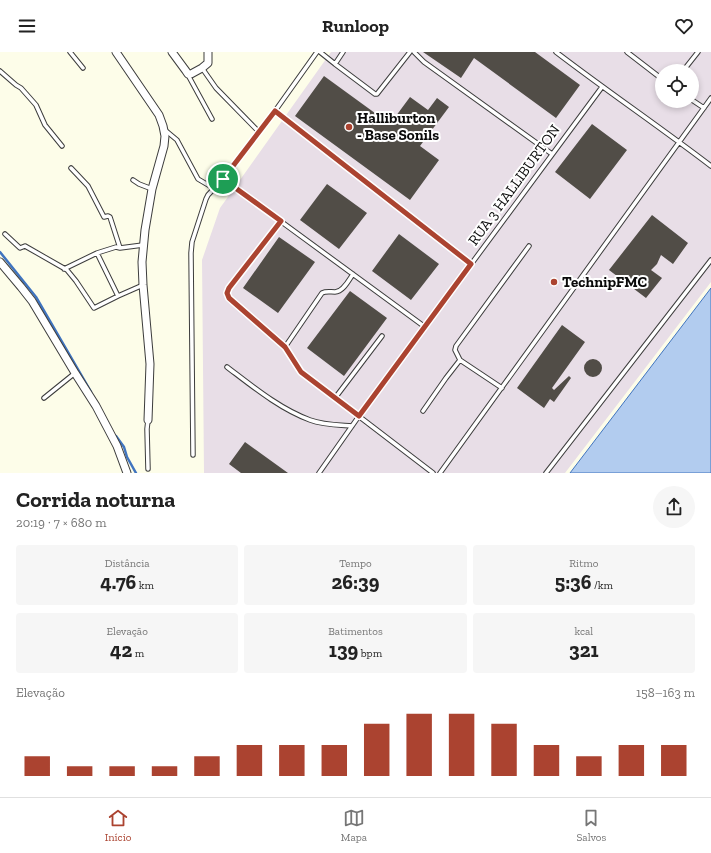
<!DOCTYPE html>
<html lang="pt">
<head>
<meta charset="utf-8">
<style>
	:root { --surface:#fff; --page:#f6f6f6; --text:#222; --muted:#767676; --line:#e0e0e0; --accent:#ab4330 }
	body { margin:0; font-family:"Zilla Slab",serif; background:var(--page); color:var(--text); height:100vh; display:flex; flex-direction:column; font-size:15px; white-space:nowrap }
	* { box-sizing:border-box; margin:0 }
	p { font-size:13px; color:var(--muted) }
	.icon { flex:none; width:22px; height:22px; fill:none; stroke:currentColor; stroke-width:2; stroke-linecap:round; stroke-linejoin:round }
	.map { position:relative; height:421px; overflow:hidden }
	.side { display:flex; flex-direction:column; background:var(--surface); flex:1 }
	.side>* { flex:none }
	.controls { position:absolute; left:655px; top:12px; display:grid; gap:8px }
	.controls a { display:grid; place-items:center; width:44px; height:44px; border-radius:50%; background:var(--surface); box-shadow:0 2px 6px #0003; font-size:20px }
	.pin { position:absolute; display:grid; place-items:center; width:34px; height:34px; color:#fff; margin:-17px; border:2px solid #fff; border-radius:50%; box-shadow:0 1px 4px #0007 }
	.round { display:grid; place-items:center; flex:none; width:42px; height:42px; border-radius:21px; background:var(--page) }
	.overview { display:flex; align-items:center; justify-content:space-between; height:68px; padding:0 16px }
	h1 { font-size:22px; font-weight:800; line-height:30px }
	.stats { display:grid; grid-template-columns:repeat(3,1fr); gap:6px; height:68px; padding:4px 16px }
	.stats div { display:grid; align-content:center; border-radius:4px; background:var(--page); text-align:center }
	.stats b { font-size:20px; font-weight:800 }
	.stats small { font-size:11px; font-weight:400 }
	.stats p { font-size:11px }
	.chart { height:112px; padding:8px 16px }
	.chart p { display:flex; justify-content:space-between }
	.chart svg { width:100%; height:72px; margin-top:4px; stroke:var(--accent); stroke-width:6 }
	header { display:flex; justify-content:space-between; align-items:center; height:52px; padding:0 16px; background:var(--surface); font-size:18px; font-weight:800 }
	.menu { display:flex; justify-content:space-around; align-items:center; height:56px; border-top:1px solid var(--line); background:var(--surface); font-size:11px; color:var(--muted) }
	.menu a { display:grid; justify-items:center; gap:2px }
	.menu .selected { color:var(--accent) }
	.map>svg:first-child { display:block }
	.industrial { fill:#e8dee7; fill-rule:evenodd }
	.water { fill:#b2ccef; stroke:#4074bf }
	.lines { fill:none; stroke-linecap:round; stroke-linejoin:round }
	.stream { stroke:#4074bf; stroke-width:2.5 }
	.building { fill:#514d47 }
	.service-casing { stroke:#3d3d3d; stroke-width:5.5 }
	.minor-casing { stroke:#3d3d3d; stroke-width:9 }
	.service { stroke:#fff; stroke-width:3.5 }
	.minor { stroke:#fff; stroke-width:7 }
	.route-casing { stroke:#fff; stroke-width:8 }
	.route { stroke:#ab4330; stroke-width:5 }
	.poi-dot { fill:#ab4330; stroke:#fff; stroke-width:1.5 }
	.labels { text-anchor:middle; stroke-width:4; stroke-linejoin:round; paint-order:stroke }
	.poi-label { font-size:15px; font-weight:bold; fill:#0a0a0a; stroke:#fff; text-anchor:start }
	.street-label { font-size:15px; fill:#0a0a0a; stroke:#fff }
</style>
</head>
<body>
<header><svg class="icon" aria-label="menu" viewBox="0 0 24 24"><path d="M4 6h16M4 12h16M4 18h16"/></svg>Runloop<svg class="icon" aria-label="heart" viewBox="0 0 24 24"><path d="M12 20l-8-8c-3-5 5-10 8-4 3-6 11-1 8 4z"/></svg></header>
<div class="map">
<svg width="711" height="421" viewBox="0 0 711 421">
	<rect width="100%" height="100%" fill="#fdfde9"/>
	<path class="industrial" d="M331,0h380v230l-146,191h-361l-2,-213 18,-52zM662,19h30v30h-30z"/>
	<path class="water" d="M711,236v185h-141z"/>
	<g class="lines">
		<path class="stream" d="M0,200l36,45 55,95
			M116,384l8,11 3,10 9,16"/>
	</g>
	<path class="building" d="M423,0h112l45,33 -24,33 -82,-60 -13,20z
		M324,24l66,48 20,-27 18,13 9,-12 12,9 -29,39 19,14 -29,40 -115,-84z
		M592,72l35,26 -37,49 -35,-27z
		M327,132l40,29 -28,36 -39,-29z
		M652,163l36,28 -15,21 -12,-9 -4,9 -6,6 11,8 -16,20 -37,-28z
		M399,182l40,30 -28,36 -39,-29z
		M279,185l36,25 -37,51 -35,-25z
		M350,239l37,27 -43,58 -37,-28z
		M562,273l23,17 -33,46 2,2 15,-14 2,2 -17,24 -4,-3 -6,9 -27,-20z
		M584 316a9 9 0 1 1 18 0a9 9 0 1 1-18 0Z
		M245,390l43,31h-47l-12,-9z"/>
	<g class="lines">
		<g class="service-casing">
			<path id="service" d="M70,0l13,16
				M320,0l15,12 40,30h2l33,-42
				M414,0l10,10 128,92
				M556,0c51,39 104,75 155,114
				M627,0l35,27
				M335,12l8,-12
				M202,16l14,20 43,44
				M0,19l16,14 5,3 15,17 9,20 17,21
				M683,19l15,-19
				M188,23l24,44
				M692,48l12,8
				M275,59l196,153
				M165,78l12,10 21,39 17,10
				M71,116l17,18 16,31 4,-1 2,1 10,31
				M223,127l202,148
				M133,128l6,4 13,5
				M281,169l-52,67 -2,5 2,6 56,48 16,25 132,101
				M5,182l15,14 5,-2 42,24 9,11 18,27 24,-12 25,-11
				M97,201l21,43
				M64,217l33,-16 19,-6 4,1 23,-3
				M285,295l37,-54c4,-2 8,-1 13,-1 8,0 14,-12 18,-18
				M460,308l42,28
				M227,315c25,19 53,42 83,53 13,5 28,5 42,6
				M44,346l31,-25
				M335,346l47,-62
				M423,359l23,-33 14,-18 -5,-10 1,-4 73,-100
				M148,368l-1,9 1,40
				M193,403l-2,-202 1,-11 14,-43 2,-4 15,-16 52,-68 42,-59
				M319,421l40,-57 243,-329
				M440,421l271,-375
				M546,421l165,-213"/>
		</g>
		<g class="minor-casing">
			<path id="minor" d="M116,0l43,63 4,11 2,10 -1,10 -12,43 -7,41 -3,32 1,23 7,79 -2,56
				M172,0l14,19 2,3h3l11,-6 6,-5v-11
				M0,210l21,25 11,14 43,72 21,33 21,40 10,27"/>
		</g>
		<use href="#service" class="service"/>
		<use href="#minor" class="minor"/>
	</g>
	<g class="lines">
		<g class="route-casing">
			<path id="route" d="M275,59l196,153 -112,152 -58,-44 -16,-25 -56,-49 -2,-5 2,-5 52,-67 -58,-42z"/>
		</g>
		<use href="#route" class="route"/>
	</g>
	<g class="poi-dot">
		<circle cx="349" cy="75" r="4"/>
		<circle cx="554" cy="230" r="4"/>
	</g>
	<g class="labels">
		<g class="poi-label">
			<text x="357" y="71">Halliburton<tspan x="357" dy="17">- Base Sonils</tspan></text>
			<text x="562" y="235">TechnipFMC</text>
		</g>
		<g class="street-label">
			<text transform="translate(514 133) rotate(-54)" y="5">RUA 3 HALLIBURTON</text>
		</g>
	</g>
</svg>
<div class="controls">
<a><svg class="icon" aria-label="locate" viewBox="0 0 24 24"><circle cx="12" cy="12" r="6"/><path d="M12 2v4M12 18v4M2 12h4M18 12h4"/></svg></a>
</div>
<div class="pin" style="left:223px;top:127px;background:#1e9e55"><svg class="icon" aria-label="arrive" viewBox="0 0 24 24"><path d="M6 21V4h12l-3 4 3 4H6"/></svg></div>
</div>
<section class="side">
<div class="overview"><div><h1>Corrida noturna</h1><p>20:19 · 7 × 680 m</p></div><a class="round"><svg class="icon" aria-label="share" viewBox="0 0 24 24"><path d="M12 15V3M7 8l5-5 5 5M5 13v7h14v-7"/></svg></a></div>
<div class="stats">
<div><p>Distância</p><b>4.76<small> km</small></b></div>
<div><p>Tempo</p><b>26:39</b></div>
<div><p>Ritmo</p><b>5:36<small> /km</small></b></div>
</div>
<div class="stats">
<div><p>Elevação</p><b>42<small> m</small></b></div>
<div><p>Batimentos</p><b>139<small> bpm</small></b></div>
<div><p>kcal</p><b>321</b></div>
</div>
<div class="chart"><p><span>Elevação</span>158–163 m</p>
<svg viewBox="0 0 160 44" preserveAspectRatio="none"><path d="M5 44V32M15 44V38M25 44V38M35 44V38M45 44V32M55 44V25M65 44V25M75 44V25M85 44V12M95 44V6M105 44V6M115 44V12M125 44V25M135 44V32M145 44V25M155 44V25"/></svg>
</div>
</section>
<nav class="menu">
<a class="selected"><svg class="icon" aria-label="home" viewBox="0 0 24 24"><path d="M3 11l9-7 9 7M6 9v11h12V9"/></svg>Início</a>
<a><svg class="icon" aria-label="map" viewBox="0 0 24 24"><path d="M3 6l6-2 6 2 6-2v14l-6 2-6-2-6 2zM9 4v14M15 6v14"/></svg>Mapa</a>
<a><svg class="icon" aria-label="saved" viewBox="0 0 24 24"><path d="M7 4h10v16l-5-4-5 4z"/></svg>Salvos</a>
</nav>
</body>
</html>
